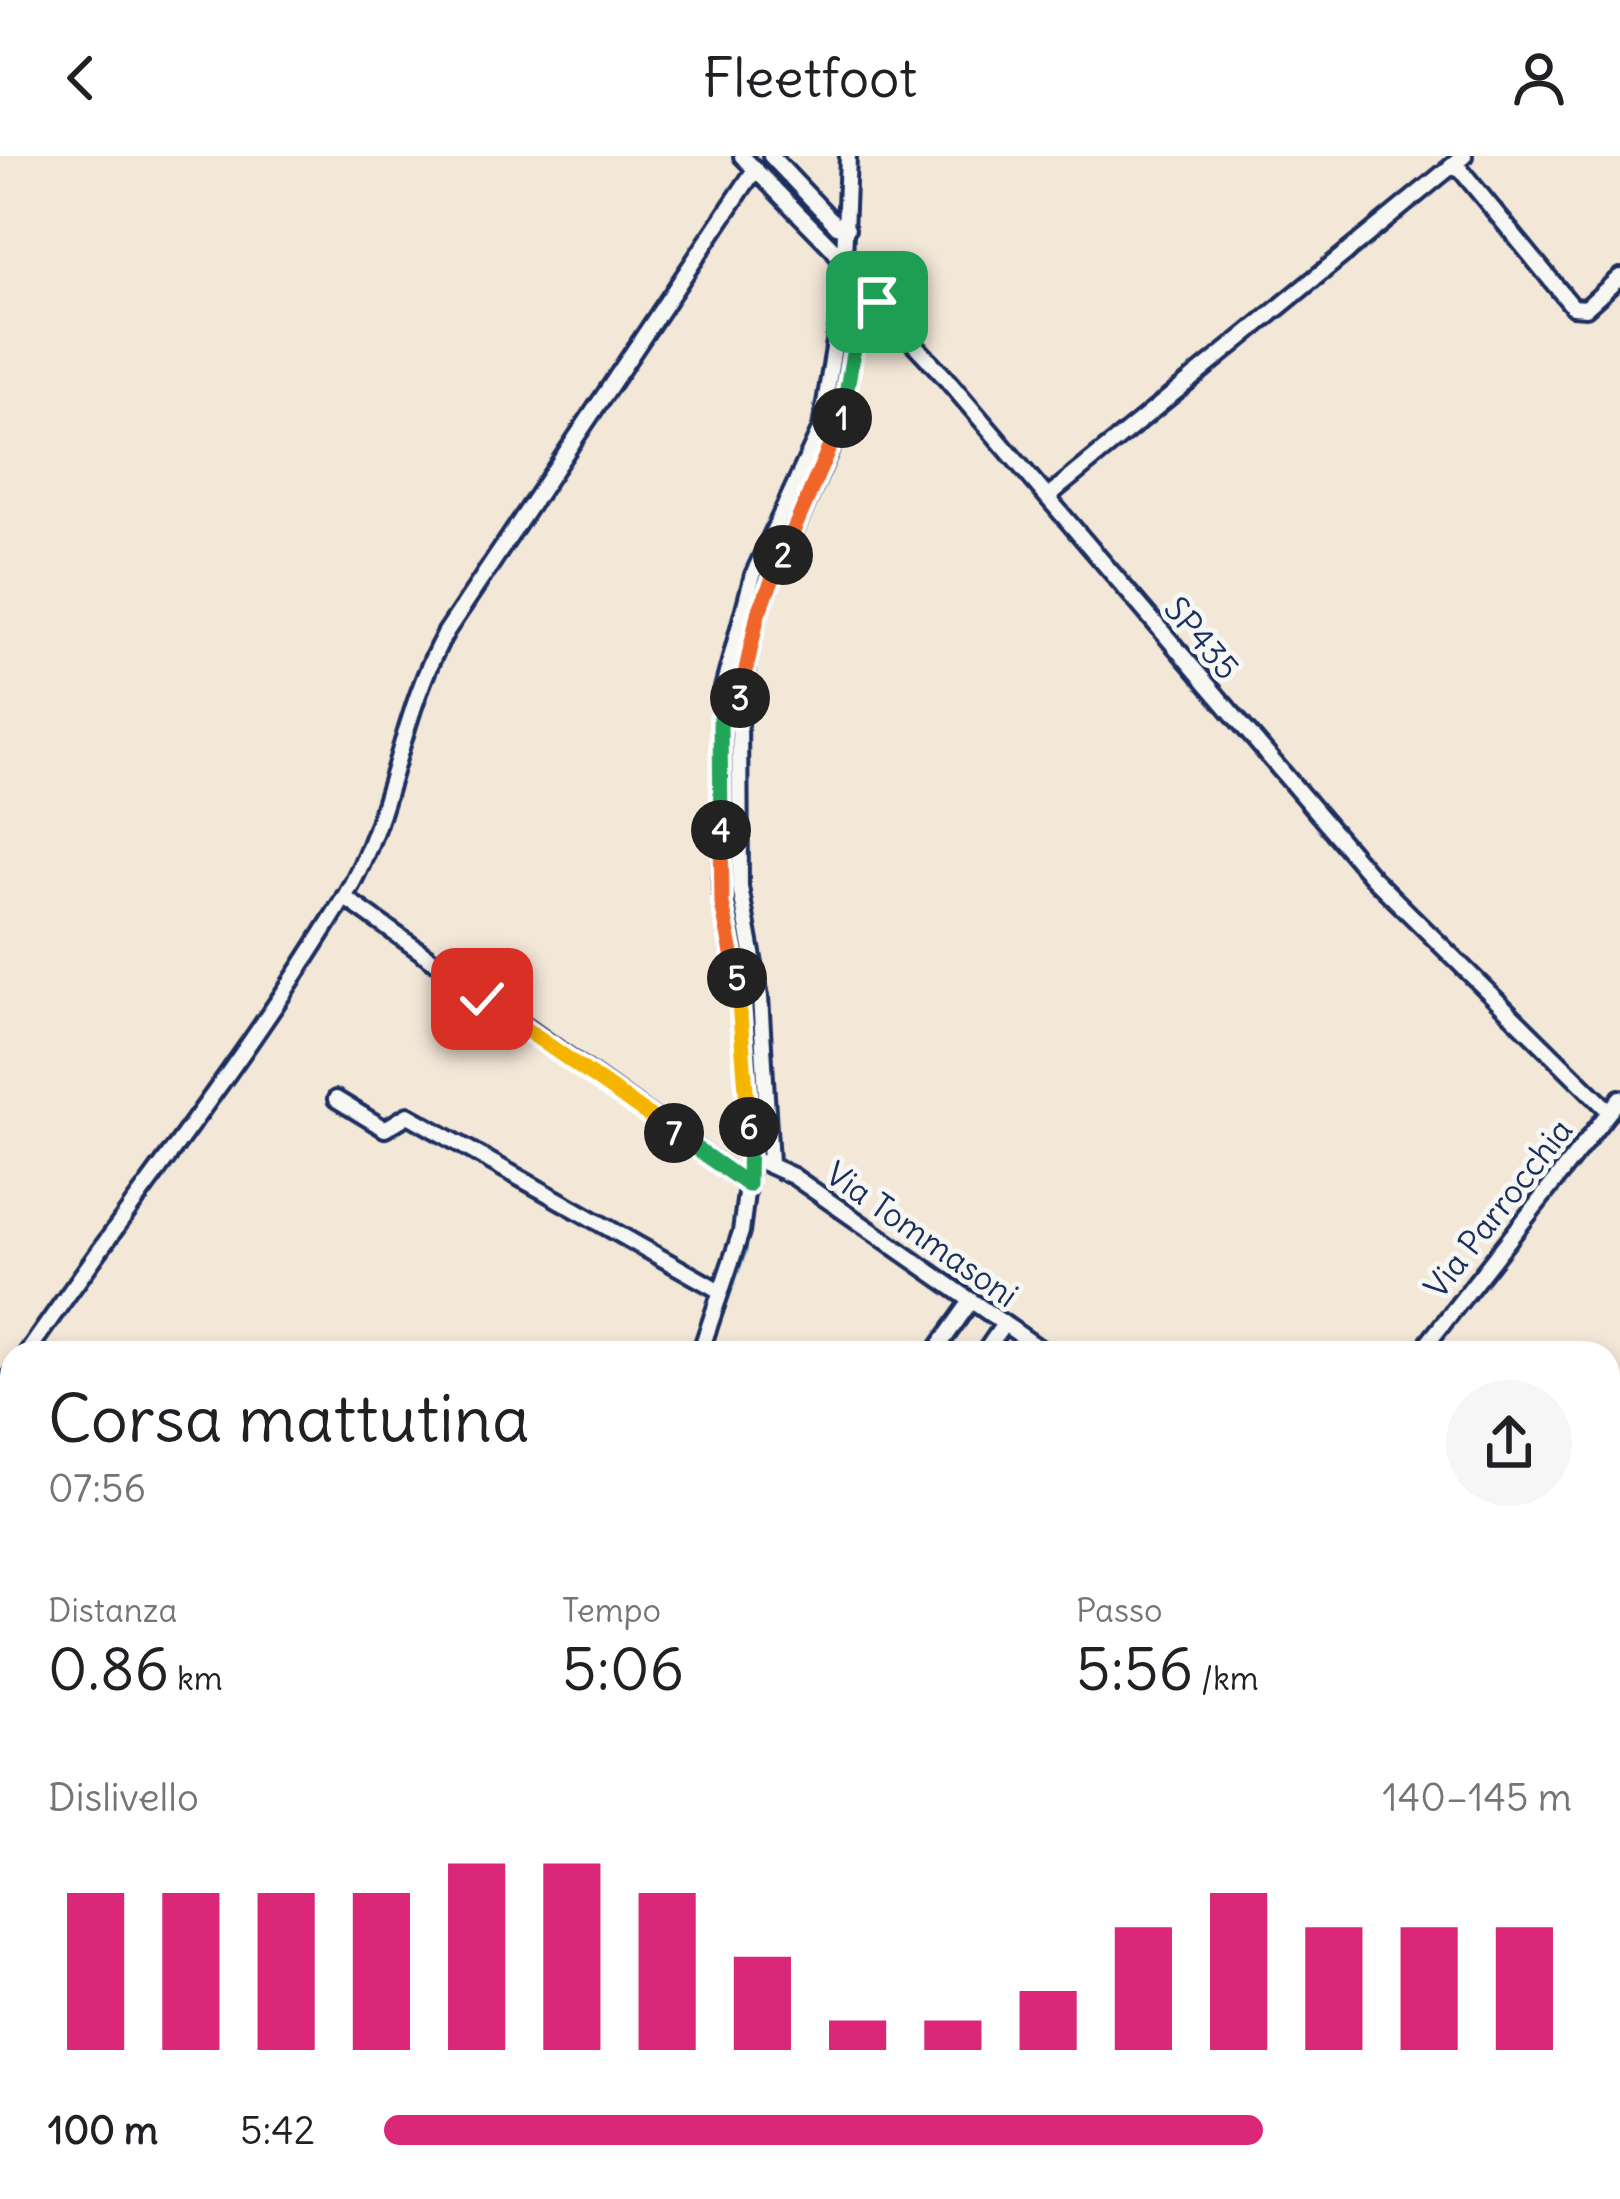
<!DOCTYPE html>
<html lang="it">
<head>
<meta charset="utf-8">
<style>
	:root { --surface:#fff; --page:#f6f6f6; --text:#202124; --muted:#757577; --accent:#db2777 }
	body { margin:0; font-family:Delius,sans-serif; background:var(--page); color:var(--text); height:100vh; display:flex; flex-direction:column; font-size:45px; white-space:nowrap }
	* { box-sizing:border-box; margin:0 }
	p { font-size:39px; color:var(--muted) }
	.icon { flex:none; width:66px; height:66px; fill:none; stroke:currentColor; stroke-width:2; stroke-linecap:round; stroke-linejoin:round }
	.map { position:relative; flex:1; overflow:hidden }
	.drawer { position:absolute; left:0px; top:1185px; width:1620px; height:858px; display:flex; flex-direction:column; background:var(--surface); border-radius:36px 36px 0 0; box-shadow:0 6px 18px #0003 }
	.drawer>* { flex:none }
	.pin { position:absolute; display:grid; place-items:center; width:102px; height:102px; color:#fff; margin:-51px; border-radius:24px; box-shadow:0 6px 18px #0006 }
	.km { position:absolute; width:60px; height:60px; margin:-30px; border-radius:50%; background:#222; color:#fff; font-size:33px; line-height:60px; text-align:center }
	.round { display:grid; place-items:center; flex:none; width:126px; height:126px; border-radius:63px; background:var(--page) }
	.head { display:flex; align-items:center; justify-content:space-between; height:204px; padding:0 48px }
	h1 { font-size:66px; font-weight:600; line-height:90px }
	.figures { display:grid; grid-template-columns:repeat(3,1fr); gap:18px; height:204px; padding:12px 48px }
	.figures div { display:grid; align-content:center }
	.figures b { font-size:60px; font-weight:600 }
	.figures small { font-size:33px; font-weight:400 }
	.figures p { font-size:33px }
	.chart { height:336px; padding:24px 48px }
	.chart p { display:flex; justify-content:space-between }
	.chart svg { width:100%; height:216px; margin-top:12px; stroke:var(--accent); stroke-width:6 }
	ul { padding:0 48px; list-style:none; font-size:39px }
	li { display:grid; grid-template-columns:192px 144px 1fr; align-items:center; height:90px }
	li i { height:30px; border-radius:15px; background:var(--accent) }
	header { display:flex; justify-content:space-between; align-items:center; height:156px; padding:0 48px; background:var(--surface); font-size:54px; font-weight:600 }
	.map>svg:first-child { display:block }
	.lines { fill:none; stroke-linecap:round; stroke-linejoin:round }
	.stream { stroke:#5f97b0; stroke-width:3 }
	.minor-casing { stroke:#1b2f5e; stroke-width:22 }
	.minor { stroke:#f6f6f2; stroke-width:14 }
	.split-1-casing { stroke:#fff; stroke-width:24 }
	.split-2-casing { stroke:#fff; stroke-width:24 }
	.split-3-casing { stroke:#fff; stroke-width:24 }
	.split-4-casing { stroke:#fff; stroke-width:24 }
	.split-5-casing { stroke:#fff; stroke-width:24 }
	.split-6-casing { stroke:#fff; stroke-width:24 }
	.split-7-casing { stroke:#fff; stroke-width:24 }
	.split-8-casing { stroke:#fff; stroke-width:24 }
	.split-9-casing { stroke:#fff; stroke-width:24 }
	.split-1 { stroke:#22a559; stroke-width:15 }
	.split-2 { stroke:#f0652b; stroke-width:15 }
	.split-3 { stroke:#f0652b; stroke-width:15 }
	.split-4 { stroke:#22a559; stroke-width:15 }
	.split-5 { stroke:#f0652b; stroke-width:15 }
	.split-6 { stroke:#f5b400; stroke-width:15 }
	.split-7 { stroke:#22a559; stroke-width:15 }
	.split-8 { stroke:#f5b400; stroke-width:15 }
	.split-9 { stroke:#f5b400; stroke-width:15 }
	.labels { text-anchor:middle; stroke-width:10; stroke-linejoin:round; paint-order:stroke }
	.street-label { font-size:33px; fill:#1b2f5e; stroke:#f6f6f2 }
</style>
</head>
<body>
<header><svg class="icon" aria-label="back" viewBox="0 0 24 24"><path d="M15 5l-7 7 7 7"/></svg>Fleetfoot<svg class="icon" aria-label="person" viewBox="0 0 24 24"><circle cx="12" cy="8" r="4"/><path d="M4 21q1-7 8-7t8 7"/></svg></header>
<div class="map">
<svg width="1620" height="2043" viewBox="0 0 1620 2043">
	<rect width="100%" height="100%" fill="#f3e7d8"/>
	<filter id="ink" filterUnits="userSpaceOnUse"><feTurbulence type="fractalNoise" baseFrequency=".00833" numOctaves="2"/><feDisplacementMap in="SourceGraphic" scale="24" xChannelSelector="R" yChannelSelector="G"/><feConvolveMatrix kernelMatrix="1 2 1 2 8 2 1 2 1" color-interpolation-filters="sRGB"/></filter>
	<g filter="url(#ink)">
		<g class="lines">
			<path class="stream" d="M785,34l53,52
				M754,440l69,-151 28,-150
				M735,513l-5,224 21,116 8,146
				M708,1197l38,-102 13,-86
				M510,2043l4,-12"/>
			<g class="minor-casing">
				<path id="minor" d="M771,0l66,70 10,3
					M848,0l-4,102 9,21 89,95 430,503 237,234
					M1455,7l118,144 13,1 34,-31
					M1047,341l417,-341
					M344,741l404,288
					M336,943l49,30 23,-14 312,176
					M762,1006l31,14 253,177
					M770,1006l-10,-165 -20,-110 -1,-182 19,-92 78,-177 28,-147
					M27,1197c105,-153 223,-298 318,-457 49,-82 54,-181 101,-264l308,-461
					M700,1197l41,-121 9,-70 -7,-151 -22,-122 1,-197 31,-117 68,-147 24,-148v-12l-11,-18 -92,-94
					M934,1197l37,-52
					M984,1197l20,-29
					M1420,1197l200,-255
					M0,1235l12,-17
					M1608,1612l12,11
					M1608,1987h12
					M1512,2033l1,-2
					M68,2043l4,-12
					M501,2043l3,-12
					M520,2043l3,-12
					M1071,2043l5,-12"/>
			</g>
			<use href="#minor" class="minor"/>
		</g>
	</g>
	<g class="lines" filter="url(#ink)">
		<g class="split-1-casing">
			<path id="split-1" d="M842,262l22,-129 13,13"/>
		</g>
		<g class="split-2-casing">
			<path id="split-2" d="M783,399l59,-137"/>
		</g>
		<g class="split-3-casing">
			<path id="split-3" d="M740,542l18,-84 25,-59"/>
		</g>
		<g class="split-4-casing">
			<path id="split-4" d="M721,674l-1,-111 18,-1 2,-20"/>
		</g>
		<g class="split-5-casing">
			<path id="split-5" d="M721,674l1,74 15,74"/>
		</g>
		<g class="split-6-casing">
			<path id="split-6" d="M737,822l12,149"/>
		</g>
		<g class="split-7-casing">
			<path id="split-7" d="M674,977l74,52 1,-58"/>
		</g>
		<g class="split-8-casing">
			<path id="split-8" d="M551,891l123,86"/>
		</g>
		<g class="split-9-casing">
			<path id="split-9" d="M482,843l69,48"/>
		</g>
		<use href="#split-1" class="split-1"/>
		<use href="#split-2" class="split-2"/>
		<use href="#split-3" class="split-3"/>
		<use href="#split-4" class="split-4"/>
		<use href="#split-5" class="split-5"/>
		<use href="#split-6" class="split-6"/>
		<use href="#split-7" class="split-7"/>
		<use href="#split-8" class="split-8"/>
		<use href="#split-9" class="split-9"/>
	</g>
	<g class="labels">
		<g class="street-label">
			<text transform="translate(1202 482) rotate(50)" y="12">SP435</text>
			<text transform="translate(1498 1052) rotate(-52)" y="12">Via Parrocchia</text>
			<text transform="translate(922 1078) rotate(35)" y="12">Via Tommasoni</text>
		</g>
	</g>
</svg>
<div class="pin" style="left:877px;top:146px;background:#1e9e55"><svg class="icon" aria-label="arrive" viewBox="0 0 24 24"><path d="M6 21V4h12l-3 4 3 4H6"/></svg></div>
<div class="pin" style="left:482px;top:843px;background:#d93025"><svg class="icon" aria-label="check" viewBox="0 0 24 24"><path d="M5 12l5 5 9-10"/></svg></div>
<b class="km" style="left:842px;top:262px">1</b>
<b class="km" style="left:783px;top:399px">2</b>
<b class="km" style="left:740px;top:542px">3</b>
<b class="km" style="left:721px;top:674px">4</b>
<b class="km" style="left:737px;top:822px">5</b>
<b class="km" style="left:749px;top:971px">6</b>
<b class="km" style="left:674px;top:977px">7</b>
<section class="drawer">
<div class="head"><div><h1>Corsa mattutina</h1><p>07:56</p></div><a class="round"><svg class="icon" aria-label="share" viewBox="0 0 24 24"><path d="M12 15V3M7 8l5-5 5 5M5 13v7h14v-7"/></svg></a></div>
<div class="figures">
<div><p>Distanza</p><b>0.86<small> km</small></b></div>
<div><p>Tempo</p><b>5:06</b></div>
<div><p>Passo</p><b>5:56<small> /km</small></b></div>
</div>
<div class="chart"><p><span>Dislivello</span>140–145 m</p>
<svg viewBox="0 0 160 44" preserveAspectRatio="none"><path d="M5 44V12M15 44V12M25 44V12M35 44V12M45 44V6M55 44V6M65 44V12M75 44V25M85 44V38M95 44V38M105 44V32M115 44V19M125 44V12M135 44V19M145 44V19M155 44V19"/></svg>
</div>
<ul>
<li><b>100 m</b>5:42<i style="width:74%"></i></li>
</ul>
</section>
</div>
</body>
</html>
